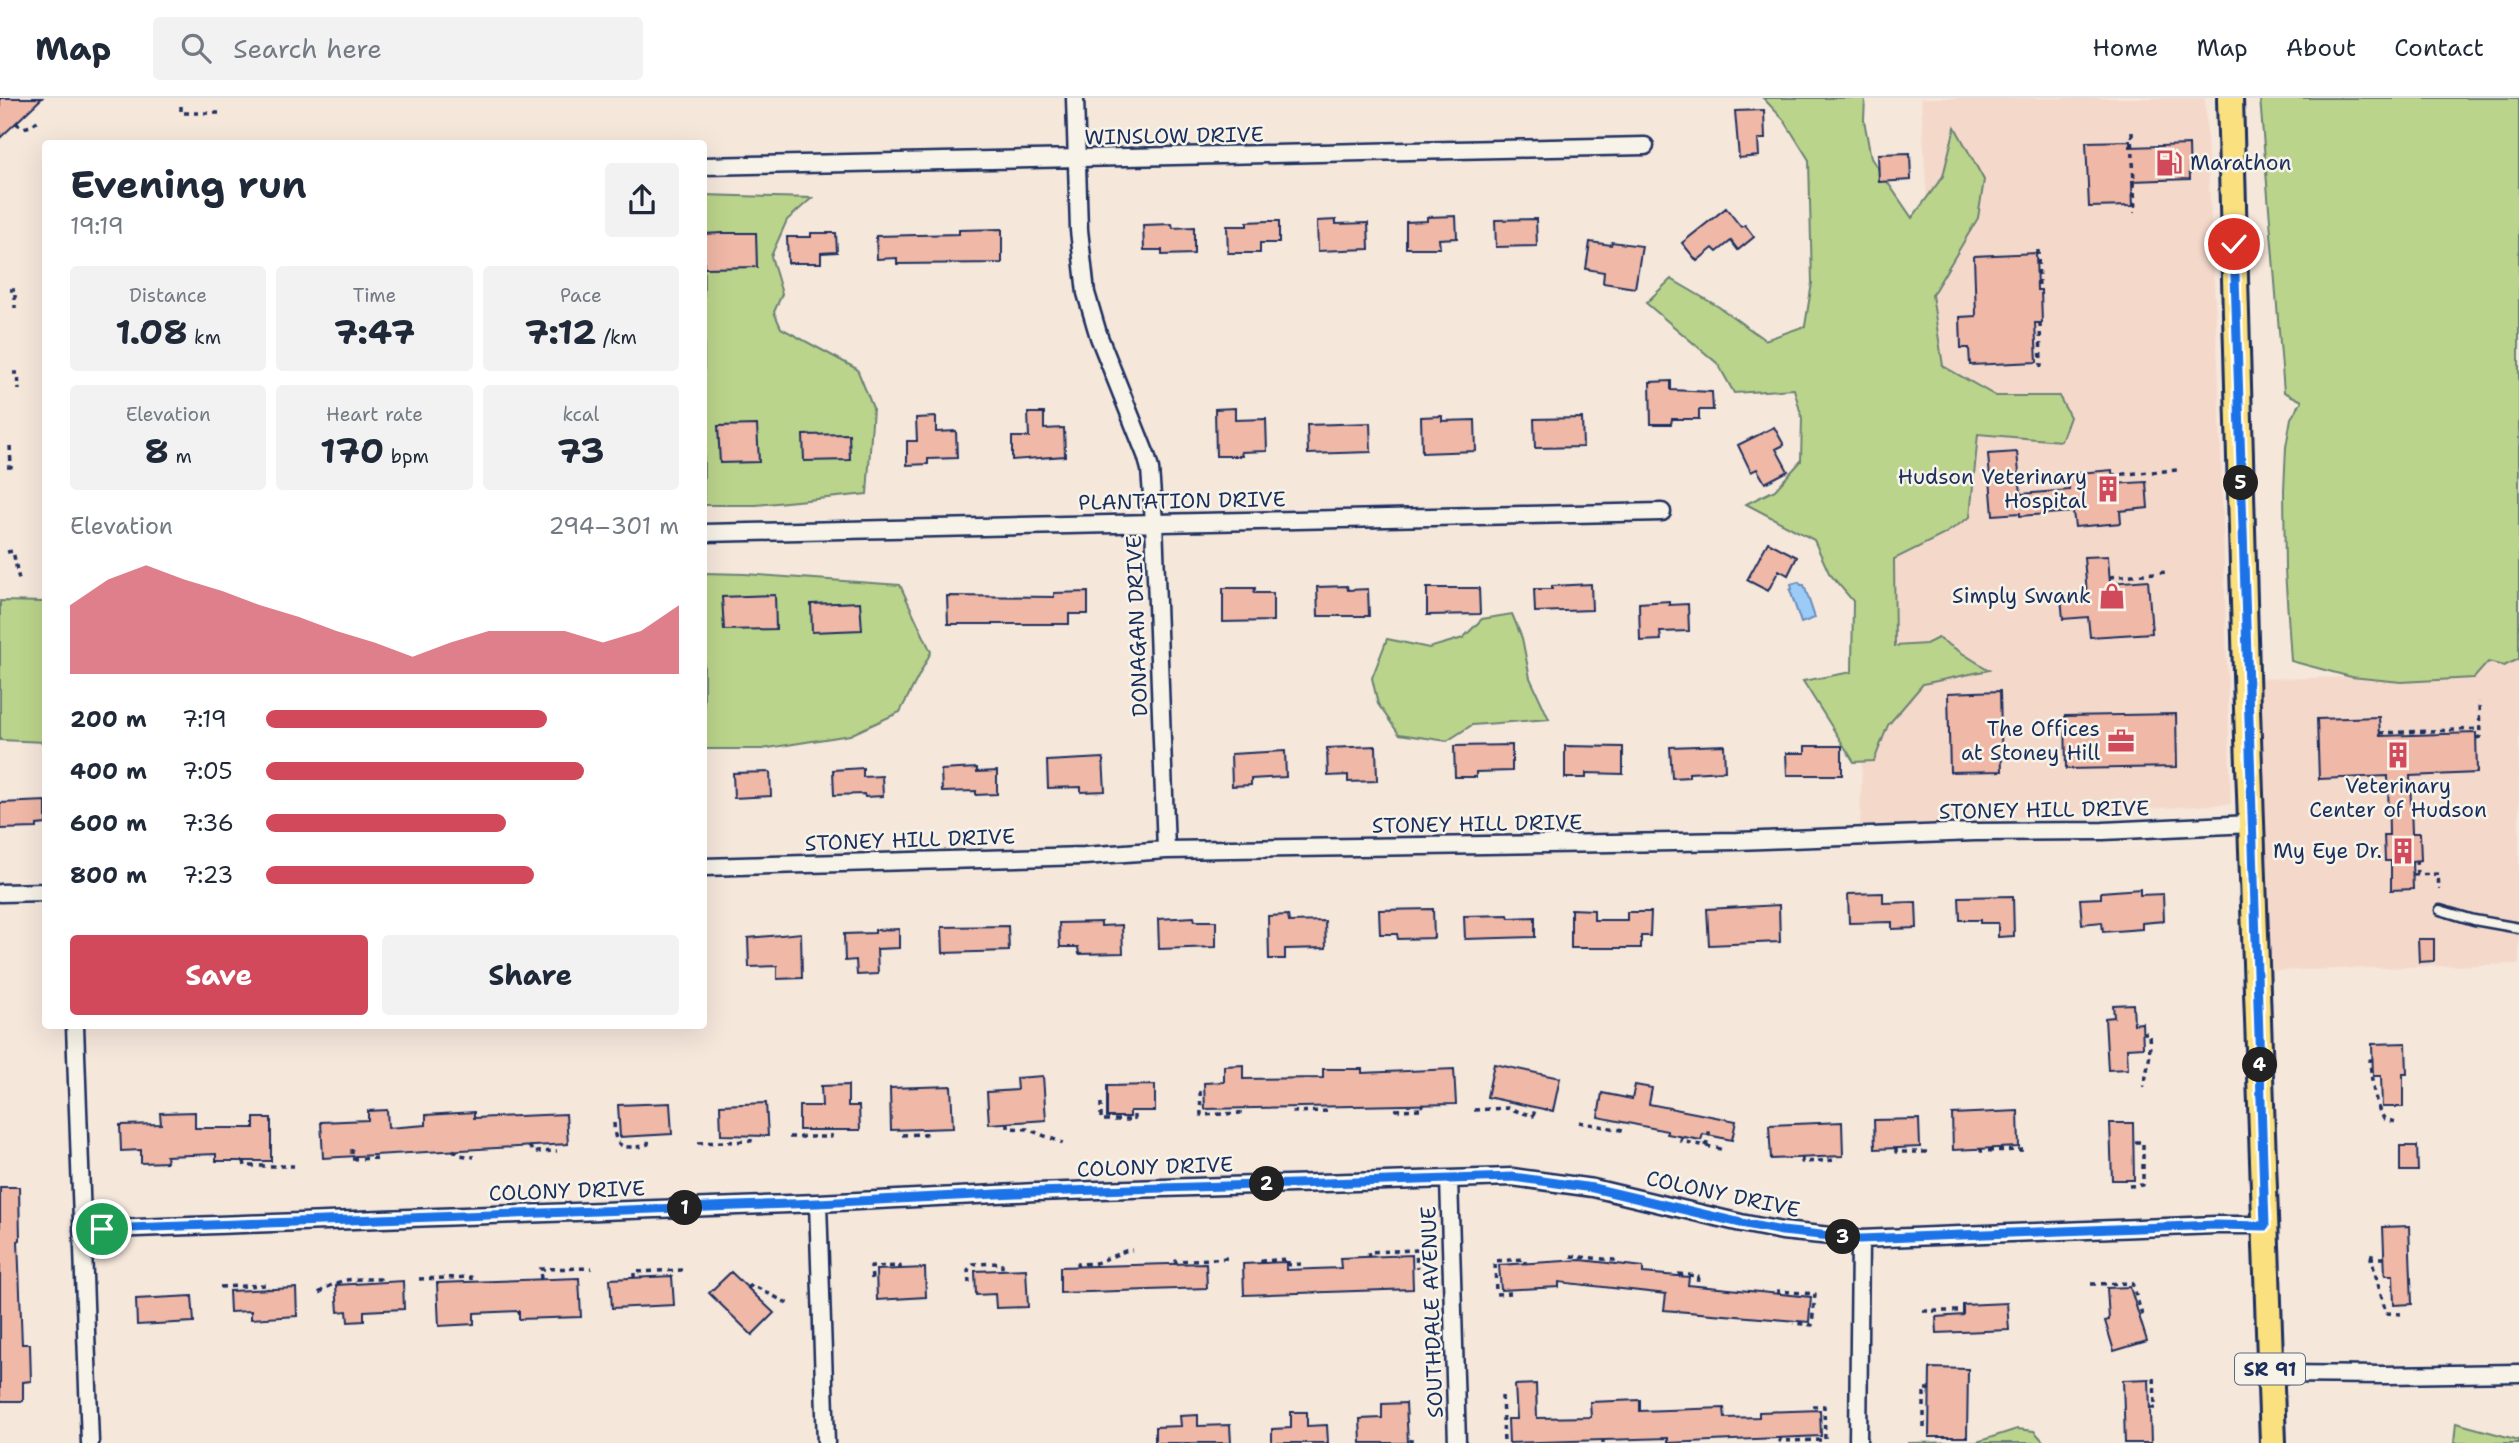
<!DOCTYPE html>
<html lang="en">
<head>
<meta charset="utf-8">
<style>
	:root { --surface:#fff; --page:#f2f2f3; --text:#1f2937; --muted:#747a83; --line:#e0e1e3; --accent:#d1495b }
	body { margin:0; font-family:"Shantell Sans",sans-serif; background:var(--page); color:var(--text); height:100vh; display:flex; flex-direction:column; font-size:26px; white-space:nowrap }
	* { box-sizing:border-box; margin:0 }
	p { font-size:23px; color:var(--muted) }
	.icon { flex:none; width:38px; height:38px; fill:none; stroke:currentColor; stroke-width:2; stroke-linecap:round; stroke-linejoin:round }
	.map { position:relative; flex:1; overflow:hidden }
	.details { position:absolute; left:42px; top:42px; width:665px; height:889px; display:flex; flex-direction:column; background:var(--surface); border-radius:7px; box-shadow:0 7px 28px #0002 }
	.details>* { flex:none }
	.pin { position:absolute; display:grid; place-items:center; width:60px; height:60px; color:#fff; margin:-30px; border:4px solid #fff; border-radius:50%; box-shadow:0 2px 7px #0007 }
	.km { position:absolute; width:35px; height:35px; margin:-18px; border-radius:50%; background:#222; color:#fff; font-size:19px; line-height:35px; text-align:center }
	.round { display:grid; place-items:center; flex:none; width:74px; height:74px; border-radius:7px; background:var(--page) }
	.head { display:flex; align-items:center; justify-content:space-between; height:119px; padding:0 28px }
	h1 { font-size:38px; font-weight:700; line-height:52px }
	.metrics { display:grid; grid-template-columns:repeat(3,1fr); gap:10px; height:119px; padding:7px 28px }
	.metrics div { display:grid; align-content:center; border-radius:7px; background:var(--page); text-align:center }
	.metrics b { font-size:35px; font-weight:700 }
	.metrics small { font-size:19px; font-weight:400 }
	.metrics p { font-size:19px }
	.chart { height:196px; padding:14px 28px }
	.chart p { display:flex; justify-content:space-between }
	.chart svg { width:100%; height:126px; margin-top:7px; fill:var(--accent); opacity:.7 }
	.cta { display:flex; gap:14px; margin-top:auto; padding:14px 28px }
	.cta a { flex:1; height:80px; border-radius:7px; background:var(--accent); color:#fff; font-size:28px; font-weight:700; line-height:80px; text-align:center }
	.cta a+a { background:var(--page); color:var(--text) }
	ul { padding:0 28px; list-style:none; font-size:23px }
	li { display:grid; grid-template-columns:112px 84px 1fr; align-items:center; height:52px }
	li i { height:18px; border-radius:9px; background:var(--accent) }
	header { display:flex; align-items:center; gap:42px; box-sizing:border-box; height:98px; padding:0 35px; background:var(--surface); border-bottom:2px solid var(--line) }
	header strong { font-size:33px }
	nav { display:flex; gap:38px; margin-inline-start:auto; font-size:24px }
	.search { width:490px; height:63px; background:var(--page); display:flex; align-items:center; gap:18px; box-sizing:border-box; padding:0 24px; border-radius:7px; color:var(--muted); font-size:26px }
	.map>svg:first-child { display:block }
	.built { fill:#f4d9cb }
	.green { fill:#bbd48b; stroke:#6b8274; stroke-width:2 }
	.water { fill:#9ccbf7; stroke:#688dba; stroke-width:2 }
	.building { fill:#f0b8a6; stroke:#1b2f5e; stroke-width:2 }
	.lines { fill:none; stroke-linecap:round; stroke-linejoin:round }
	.service-casing { stroke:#1b2f5e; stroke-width:13 }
	.minor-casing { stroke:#1b2f5e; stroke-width:21 }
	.primary-casing { stroke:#1b2f5e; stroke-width:30 }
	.path { stroke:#1b2f5e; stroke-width:3.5; stroke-dasharray:5 5; stroke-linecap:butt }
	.service { stroke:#f7f3e8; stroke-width:8 }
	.minor { stroke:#f7f3e8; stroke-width:16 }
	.primary { stroke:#fbe080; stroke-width:24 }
	.route-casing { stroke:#fff; stroke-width:14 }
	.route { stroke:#1a73e8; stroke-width:9 }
	.labels { text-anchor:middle; stroke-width:5; stroke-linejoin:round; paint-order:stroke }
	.shield { fill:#f7f3e8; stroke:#5d6a87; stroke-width:2 }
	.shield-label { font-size:19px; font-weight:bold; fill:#1b2f5e }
	.street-label { font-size:21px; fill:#1b2f5e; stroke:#f7f3e8 }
	.poi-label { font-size:21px; fill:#1b2f5e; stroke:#f7f3e8; text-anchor:end }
</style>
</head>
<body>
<header>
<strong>Map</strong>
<div class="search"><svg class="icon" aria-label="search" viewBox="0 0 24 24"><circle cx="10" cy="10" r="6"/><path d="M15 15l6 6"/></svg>Search here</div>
<nav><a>Home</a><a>Map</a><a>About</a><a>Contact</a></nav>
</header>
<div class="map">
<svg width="2519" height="1345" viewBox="0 0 2519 1345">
	<rect width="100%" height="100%" fill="#f6e7db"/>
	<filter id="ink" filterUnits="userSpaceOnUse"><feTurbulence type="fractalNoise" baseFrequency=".0143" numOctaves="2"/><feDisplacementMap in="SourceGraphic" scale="14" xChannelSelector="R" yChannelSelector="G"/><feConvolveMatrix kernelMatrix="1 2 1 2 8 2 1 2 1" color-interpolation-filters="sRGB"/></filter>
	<g filter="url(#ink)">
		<path class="built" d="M1921,0h284l14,285 12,421 -371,23 9,-302 68,-140z
			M2519,561v305l-253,7 -13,-292 98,-2 50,5 73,-4 14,-16 16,4z"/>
		<path class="green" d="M1763,0h102l-1,22 7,38 41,60 31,-42 12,-49 29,53 -6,38 -46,77 11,71 53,30h63l11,21 -9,24 -83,-7 -8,83 -27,18 -49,24 1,87 31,-2 12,-6 51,32 -66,14 -35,41 -14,36 -20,1 -51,-81 49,-9 1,-71 -24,-28 -15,-33 -68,-36 29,-14 26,-29 1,-43 -8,-29 -60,4 -16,-29 -72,-61 25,-24 48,28 46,33 40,-14 7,-43 -3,-123 -25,-40z
			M2260,0h259v561l-15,7 -16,-4 -14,16 -73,4 -50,-5 -60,-16 -6,-91 -1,-80 2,-43 5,-29 11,-17 -18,-9z
			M704,97l108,3 -25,22 -16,36 11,38 -8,18 7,16 76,41 16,39 -6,86 -111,11h-52z
			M704,475l41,1 155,11 31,67 -31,60 -50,23 -88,14h-58z
			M0,503l45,1v140l-45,-2z
			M1512,516l10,24 8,40 19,41 -77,6 -25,16 -48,-7 -21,-30 -6,-26 15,-39 42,9 34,-10 19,-19z
			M2456,1325l63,17v3h-65z
			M2017,1331l17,2 11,12h-138l70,-1z"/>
		<path class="water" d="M1799,484l2,3h3l11,33 -14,5 -11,-33 2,-1 -1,-5z"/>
		<path class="building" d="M0,0h42l-42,40z
			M1764,12l1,29h-7l1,17 -20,2 -4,-47z
			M2130,43v6l59,-2 1,34 -58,2 1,25 -44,1 -3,-65z
			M1910,55l1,27 -32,2 -1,-28z
			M1726,110l15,19 4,-2 9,12 -16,13 -7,-9 -14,11 -4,-4 -16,13 -15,-18z
			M1456,118l1,22 -18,1 1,9h-34v-26l21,-1v-4z
			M1536,121l1,27 -41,1 -1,-27z
			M1336,122v4l32,-1 1,26 -51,2 -1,-30z
			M1268,123h11v22h-19v10h-32l-1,-27h20v-4z
			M1172,126l1,4 21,-1v27l-32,1v-5h-18l-1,-25z
			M1002,131v34l-105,1v-6l-20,1 -1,-23 83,-2v-4z
			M723,135h33l1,34 -53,1v-34z
			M811,135h25l1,19 -16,1v10h-33l-1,-26h24z
			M1590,144l21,3 1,-3 30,4 -7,42 -32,-5 1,-11 -18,-3z
			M2036,155l1,37h4l1,33h-7l2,39 -67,3 -1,-17h-8l-1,-31 16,-1 -2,-60z
			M1671,283v9l41,2 1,18h-14v9h-27l-1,5h-20l-1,-42z
			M1235,310v12l31,-1 1,32 -26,1 1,4h-26l-1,-47z
			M1028,315h16v16l20,-1 1,28 -53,4v-23h17z
			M1442,318v5l33,-1 1,31 -54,2 -1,-36z
			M936,319v15l20,-1 1,27 -29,1v5l-21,1v-24h10l-1,-23z
			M1582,320l1,29 -48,1 -1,-29z
			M1370,325l1,29 -63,2 -1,-29z
			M757,327l2,37 -39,1 -2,-37z
			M1774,329l10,18 -8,4 12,22 -23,12 -8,-14 -6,3 -13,-27z
			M849,336l1,26 -46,1 -1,-26z
			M2017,354l4,42 48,-4 -1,-16 44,-4 1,14 33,-2 2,26 -28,3 1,12 -46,4 -2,-15 -53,4v-3l-27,2 -5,-61z
			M1768,444l29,15 -9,18 -9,-5 -11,21 -21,-11z
			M2108,458l2,27 38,-3 4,53 -62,4 -2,-20 -25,2 -2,-22 26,-2 -3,-38z
			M1591,486l1,26 -57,2 -1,-23h18v-3z
			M1347,488l1,4 20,-1 1,27h-51l-1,-29z
			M1223,490h32l-1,5h19v28l-50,1z
			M1427,490h52l1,26 -53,1z
			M1088,494v22h-19v10h-121l-1,-28 107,1v-4z
			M775,497l1,34 -52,1 -2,-33z
			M1669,503v4l19,-1 1,27 -29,1 1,8 -21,1 -1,-38z
			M860,504l2,28 -50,2 -1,-28z
			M2000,593l2,80 -52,1 -2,-79z
			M2176,616l1,53 -111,2 -1,-53z
			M2379,619l1,19 96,-3 1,40 -67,3 2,57h8l1,27 -9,1 1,28 -22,1v-29h-6l-1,-26h5l-1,-59 -69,3 -2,-60z
			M1512,647v26l-36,1v5h-21l-1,-31z
			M1724,647l1,26 -36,2v4l-17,1 -2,-31z
			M1376,648l1,35 -29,1v-7l-20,1 -1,-28z
			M1565,648l58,1v27l-37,-1v5h-21z
			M1805,648h37v29h-55l-1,-22h19z
			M1285,653l1,26 -35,2v6l-19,1 -1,-32z
			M1103,660l2,33 -24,1v-5l-33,1 -1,-27z
			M863,670v9l19,-1 1,20 -18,1 -1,-3 -30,1 -1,-25z
			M977,670v4l20,-1v23l-21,1v-4l-34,1 -1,-22z
			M770,674l1,24 -37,2 -1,-25z
			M46,703v23l-9,1v3l-37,1v-26z
			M2140,791v6l23,-1 1,27 -22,2v6l-39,3 -1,-10 -20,2 -2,-25 21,-1v-6z
			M1883,795v10l33,-1 1,26 -25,1v-7l-43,1 -1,-29z
			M2013,798l1,40 -16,1v-14h-18v-3h-20l-1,-23z
			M1779,807l1,37 -71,3 -2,-36z
			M1433,811l1,29 -36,1 -1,-5h-17l-1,-24z
			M1571,811l23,1v10h33v-8h24l-1,24h-9v12h-70z
			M1288,817l1,7 36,-1 1,27 -41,1v10h-16l-1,-43z
			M1508,817l1,3 26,-1v20l-70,2 -1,-23z
			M1194,819l1,4h21v26l-57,2 -1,-30z
			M1101,824v4l21,-1 1,28 -44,1 -1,-7h-18l-1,-24z
			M1008,828l1,25 -66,2 -1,-26z
			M899,831v19l-22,1 1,25 -21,1 -1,-15 -11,1 -1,-27 31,-1v-3z
			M801,835l1,45 -25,1v-13l-28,1 -1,-29z
			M2418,841h16v22l-15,1z
			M2133,906l1,20 8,-1 1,24 -16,1 1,21 -20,1 -3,-52 9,-1 -1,-12z
			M2406,945l1,31h-4v33h-21l-1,-31h-8l-1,-32z
			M1494,966l66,14 -7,33 -66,-14z
			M1243,967v14l80,-1v-9h39v4l92,-4 2,35 -251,5 -1,-26 20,-1v-16z
			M1043,978l3,44 -57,4 -2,-32 30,-2 -1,-12z
			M848,987v21h11l1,24h-61v-24h23l-1,-20z
			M1155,987v26h-25v6h-23v-31z
			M1635,987l17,3 -3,16 87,17 -4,19 -29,-6 -2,6 -34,-6v-3l-69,-14 4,-24 30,6z
			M951,988l2,42 -62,2 -1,-42z
			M670,1005l2,31 -52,3 -2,-32z
			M766,1005l2,33 -47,-1 -1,-30z
			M387,1012l1,18 38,-3v-10l48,-3v6l92,-4 2,30 -245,14 -2,-36 47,-2v-9z
			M2018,1013l1,36 -66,3 -1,-36z
			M195,1014v16h59v-10h17v43h-55v-7l-50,2 1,6 -26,1v-13l-20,1 -1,-26 41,-1 -1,-11z
			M1919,1021l1,28 -45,2 -1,-29z
			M1842,1024l1,34 -72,3 -2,-34z
			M2110,1025h23l1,57h-22z
			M2400,1048h17l1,25h-18z
			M0,1089h19l1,53 -2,1 4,103h8l1,37 -8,1v19h-23z
			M2409,1128l3,78 -18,1 -1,-30h-8l-2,-48z
			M1412,1157l1,34 -169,6 -1,-31 43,-2v8l55,-2 -1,-10z
			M1581,1162l62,7v6l46,4 -1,8 123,12 -2,25 -145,-12 2,-16 -107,-12v5l-58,3 -2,-25z
			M1206,1165l1,25 -147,5v-26z
			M925,1170l1,29 -49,3 -1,-30z
			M1026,1171l2,38 -32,1 -1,-14 -19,1 -1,-24z
			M731,1174l43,41 -22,22 -43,-42z
			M672,1178l2,29 -62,3 -2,-29z
			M579,1180l2,39 -62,2v-8l-45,2v11l-35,2 -2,-43z
			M403,1183l1,28 -40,2v10l-16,1 -1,-11 -9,1 -2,-27z
			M2130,1189l17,54 -33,10 -9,-30 4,-1 -2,-32z
			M296,1190l1,28 -46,3v-8l-21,1 -1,-21z
			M192,1198l2,26 -57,3 -1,-26z
			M2007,1205l2,27 -72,3 -1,-16 27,-2v-10z
			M1930,1270l38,1 -1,68h-38z
			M2149,1281l2,64h-26l-2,-63z
			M1536,1286l1,34 54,-1 -1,-15 50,-2v11l84,-3 1,10 34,-1v-5l61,-2 1,26 -153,7v-5l-159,5 -1,-24h9l-2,-34z
			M1406,1305l2,40h-47l-1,-24 22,-1v-14z
			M1291,1314h16v14l20,-1 1,18h-56v-14l19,-1z
			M1198,1317v11l32,-1 1,18h-76v-16l26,-1 -1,-10z"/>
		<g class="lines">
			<g class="service-casing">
				<path id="service" d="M2440,812l34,10 45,8"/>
			</g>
			<g class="minor-casing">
				<path id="minor" d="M1075,0l4,132 7,63 13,44 47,118 4,14 4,53 12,328
					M704,68l941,-20
					M704,435l958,-21
					M704,769l380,-11 82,-6 572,-9 237,-9 128,-1 148,-7
					M0,795l46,-1
					M75,928l15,417
					M1449,1081l8,264
					M818,1105l8,240
					M82,1132l736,-27 218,-11 476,-15 81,11 148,35 41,8 78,8 356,-14h49
					M2270,1276l116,1 133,-2
					M1858,1345l2,-204"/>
			</g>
			<g class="primary-casing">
				<path id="primary" d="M2230,0l17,611 26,734"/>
			</g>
			<path class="path" d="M181,8v7h42
				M16,25l7,5 8,-2 9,-7
				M2132,34l3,81
				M2038,152l1,40
				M10,192h5v18
				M2040,225l1,44
				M13,275h5l1,17
				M7,369h4l-1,-22
				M2112,377l66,-5
				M7,454l6,-1 6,29
				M2110,479l57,-5
				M2380,635l100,-4
				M2476,640l4,-1 -1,-36
				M2416,762l1,15
				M2413,777l25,-1 1,16
				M2142,935h7l1,21 -6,33
				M2373,962h-3c1,15 4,48 15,59l11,3
				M1200,993l1,24 39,-2v-5
				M1101,1005v17h33v-9
				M1395,1012l28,-1 -1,-4
				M1474,1012l33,-2 26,8 3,-9
				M1292,1014l36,-1v-5
				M1579,1024l42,8 2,-8
				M614,1025c1,14 0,24 17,24 6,0 11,0 17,-3l1,-9
				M1008,1025v5l19,1 36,14
				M902,1037l23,-1v-5
				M789,1039h42v-7
				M1682,1039l-1,4 40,8
				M698,1045l53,-2v-4
				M529,1048l4,6 24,-1
				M1706,1048l4,-17
				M1896,1050v4h35
				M1981,1050v3l44,-1
				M352,1051v10l29,-1
				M453,1052l7,5 14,2
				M1802,1060v4l36,-2
				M244,1063l1,5h49
				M2129,1088l14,-1v-43h-10
				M1571,1158l43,4v4
				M1369,1159l-1,-5 48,-2 1,19
				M2371,1160l2,-7
				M2384,1160h-13l15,55 16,1
				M1262,1165v-2l26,-2v5
				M1176,1167v-4l53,-3
				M1286,1167l16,-1
				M1078,1169l-1,-3 19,-1 29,-12 7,-1
				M1678,1176l20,2 -1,10
				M634,1180v-6l48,-2
				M419,1181l52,-2v5
				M541,1181l-1,-10 52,-1
				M872,1181l-1,-12 29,-1v3
				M969,1185l-1,-13 5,-6 29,-1v7
				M2091,1186l41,-1 11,35 -3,1
				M220,1189l47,-2 1,5
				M748,1190l4,-3 39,20
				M319,1195c21,-16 35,-14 61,-14v4
				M1511,1195l-15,1 -1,-33 30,-2v5
				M1778,1196v-3l37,3 -3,31 -19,-2
				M1923,1213h40
				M1502,1298l2,47
				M2150,1310h5l-1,-35
				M1924,1329v-38h5
				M1780,1339v4l45,-1 -1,-34h-13
				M1411,1341v4
				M1603,1342v3
				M1269,1344v1
				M1693,1344v1"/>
			<use href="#service" class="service"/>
			<use href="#minor" class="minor"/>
			<use href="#primary" class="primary"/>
		</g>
	</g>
	<g class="lines" filter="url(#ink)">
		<g class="route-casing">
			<path id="route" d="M102,1131l716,-26 218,-11 477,-15 80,11 148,35 41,8 78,8 356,-14 49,1 -31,-982"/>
		</g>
		<use href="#route" class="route"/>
	</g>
	<defs>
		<g id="fuel-bare" transform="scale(2.1)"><path d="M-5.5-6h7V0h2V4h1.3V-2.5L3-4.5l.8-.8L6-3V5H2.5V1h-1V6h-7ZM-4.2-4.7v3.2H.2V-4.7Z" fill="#d1495b" stroke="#f7f3e8" stroke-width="2.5" paint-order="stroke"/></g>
		<g id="building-bare" transform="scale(2.1)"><path d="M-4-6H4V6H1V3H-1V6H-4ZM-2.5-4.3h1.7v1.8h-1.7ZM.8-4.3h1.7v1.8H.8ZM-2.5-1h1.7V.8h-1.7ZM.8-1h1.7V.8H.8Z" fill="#d1495b" stroke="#f7f3e8" stroke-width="2.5" paint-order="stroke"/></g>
		<g id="shop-bare" transform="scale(2.1)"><path d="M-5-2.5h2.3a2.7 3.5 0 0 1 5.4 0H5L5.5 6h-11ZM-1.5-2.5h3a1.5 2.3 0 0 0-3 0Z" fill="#d1495b" stroke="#f7f3e8" stroke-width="2.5" paint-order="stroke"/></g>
		<g id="office-bare" transform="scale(2.1)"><path d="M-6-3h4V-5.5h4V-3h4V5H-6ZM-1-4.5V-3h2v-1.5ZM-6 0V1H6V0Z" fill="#d1495b" stroke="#f7f3e8" stroke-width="2.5" paint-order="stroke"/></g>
	</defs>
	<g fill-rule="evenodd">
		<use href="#fuel-bare" x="2169" y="65"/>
		<use href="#building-bare" x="2108" y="391"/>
		<use href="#shop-bare" x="2112" y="498"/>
		<use href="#office-bare" x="2121" y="643"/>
		<use href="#building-bare" x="2398" y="657"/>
		<use href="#building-bare" x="2403" y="753"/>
	</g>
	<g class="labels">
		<rect class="shield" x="2235" y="1255.5" width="70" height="31" rx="5"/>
		<g class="shield-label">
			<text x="2270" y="1278">SR 91</text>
		</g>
		<g class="street-label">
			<text transform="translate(1174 38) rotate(-1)" y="7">WINSLOW DRIVE</text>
			<text transform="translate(1182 403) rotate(-1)" y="7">PLANTATION DRIVE</text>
			<text transform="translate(1137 528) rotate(-92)" y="7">DONAGAN DRIVE</text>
			<text transform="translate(2044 712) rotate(-1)" y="7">STONEY HILL DRIVE</text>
			<text transform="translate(1477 726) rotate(-1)" y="7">STONEY HILL DRIVE</text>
			<text transform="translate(910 742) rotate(-2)" y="7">STONEY HILL DRIVE</text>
			<text transform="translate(1155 1069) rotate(-2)" y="7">COLONY DRIVE</text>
			<text transform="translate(567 1093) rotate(-2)" y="7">COLONY DRIVE</text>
			<text transform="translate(1723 1096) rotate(12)" y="7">COLONY DRIVE</text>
			<text transform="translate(1432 1214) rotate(-92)" y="7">SOUTHDALE AVENUE</text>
		</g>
		<g class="poi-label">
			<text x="2190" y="72" text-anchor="start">Marathon</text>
			<text x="2087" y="386">Hudson Veterinary<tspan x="2087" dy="24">Hospital</tspan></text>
			<text x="2091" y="505">Simply Swank</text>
			<text x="2100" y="638">The Offices<tspan x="2100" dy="24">at Stoney Hill</tspan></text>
			<text x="2398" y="695" text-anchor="middle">Veterinary<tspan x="2398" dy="24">Center of Hudson</tspan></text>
			<text x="2382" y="760">My Eye Dr.</text>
		</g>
	</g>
</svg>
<div class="pin" style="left:102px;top:1131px;background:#1e9e55"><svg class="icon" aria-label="arrive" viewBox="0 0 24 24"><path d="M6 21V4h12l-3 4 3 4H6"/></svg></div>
<div class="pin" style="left:2234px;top:146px;background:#d93025"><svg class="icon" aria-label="check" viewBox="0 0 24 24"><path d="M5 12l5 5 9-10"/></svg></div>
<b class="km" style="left:685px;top:1110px">1</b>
<b class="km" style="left:1267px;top:1086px">2</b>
<b class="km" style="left:1843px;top:1139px">3</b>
<b class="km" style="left:2260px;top:967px">4</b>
<b class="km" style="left:2241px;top:385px">5</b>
<section class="details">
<div class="head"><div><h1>Evening run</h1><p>19:19</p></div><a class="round"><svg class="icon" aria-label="share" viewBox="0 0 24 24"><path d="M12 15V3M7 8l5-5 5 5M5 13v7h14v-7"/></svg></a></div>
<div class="metrics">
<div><p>Distance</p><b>1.08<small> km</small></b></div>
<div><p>Time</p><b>7:47</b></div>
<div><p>Pace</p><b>7:12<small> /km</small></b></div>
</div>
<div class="metrics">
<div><p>Elevation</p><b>8<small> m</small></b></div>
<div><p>Heart rate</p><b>170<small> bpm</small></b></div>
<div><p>kcal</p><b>73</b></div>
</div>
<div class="chart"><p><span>Elevation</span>294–301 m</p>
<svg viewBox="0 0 160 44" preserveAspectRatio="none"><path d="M0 44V20L10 11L20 6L30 11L40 15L50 20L60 24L70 29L80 33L90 38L100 33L110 29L120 29L130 29L140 33L150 29L160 20V44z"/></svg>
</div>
<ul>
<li><b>200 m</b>7:19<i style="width:68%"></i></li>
<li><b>400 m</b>7:05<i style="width:77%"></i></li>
<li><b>600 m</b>7:36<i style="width:58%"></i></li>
<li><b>800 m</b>7:23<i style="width:65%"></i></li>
</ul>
<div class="cta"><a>Save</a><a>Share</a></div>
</section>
</div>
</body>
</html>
